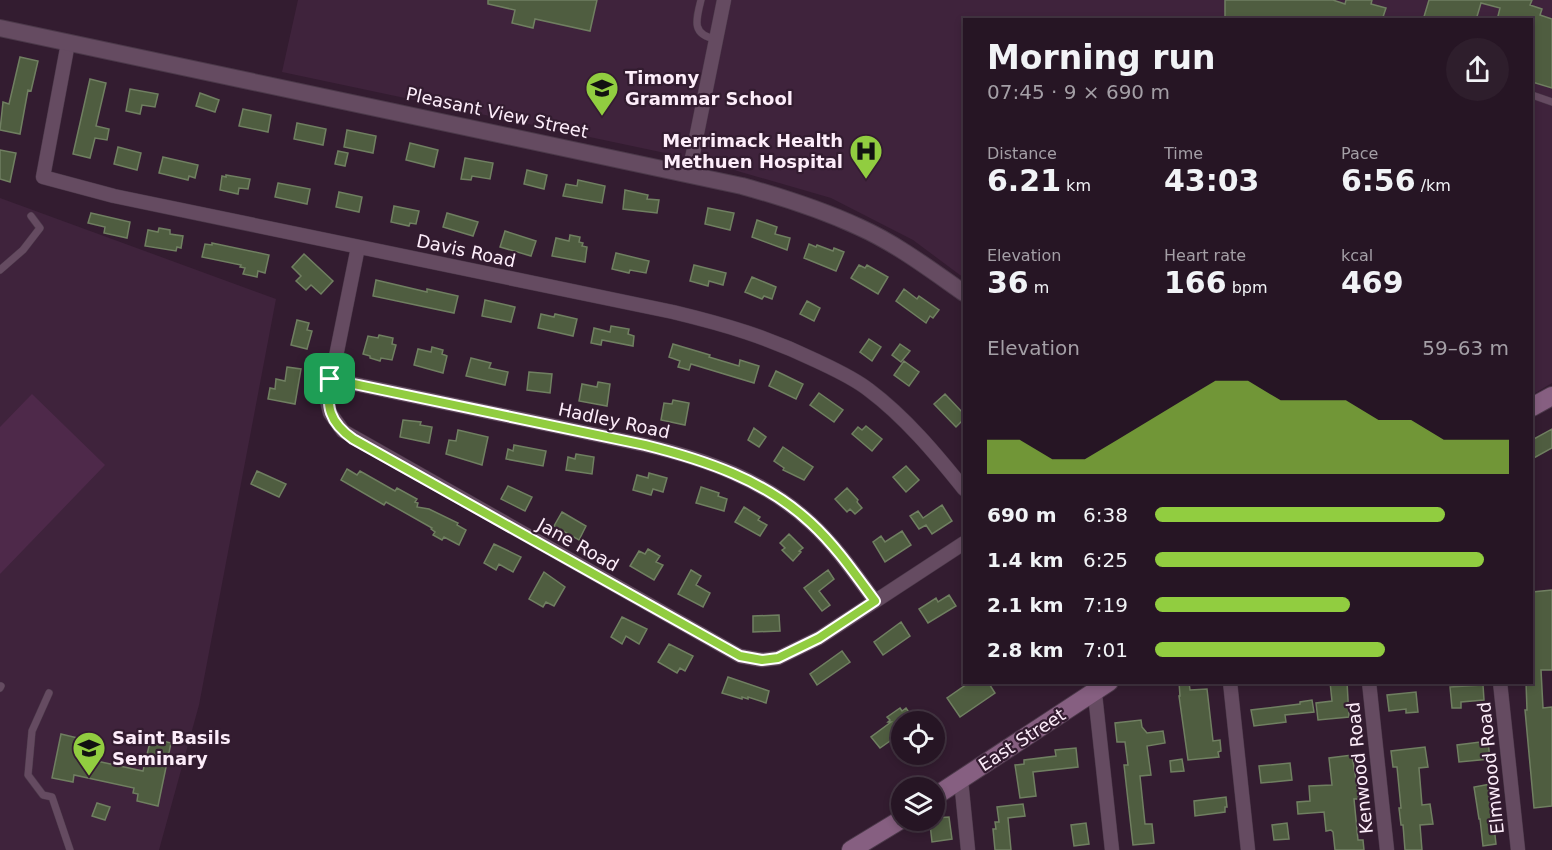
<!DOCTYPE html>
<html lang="en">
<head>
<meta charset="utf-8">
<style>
	:root { --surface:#261524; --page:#2e1e2c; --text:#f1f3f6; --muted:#a49fa6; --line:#423441; --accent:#91cd40 }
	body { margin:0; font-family:"DejaVu Sans",sans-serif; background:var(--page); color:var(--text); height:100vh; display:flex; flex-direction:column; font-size:22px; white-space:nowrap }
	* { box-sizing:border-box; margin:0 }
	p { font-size:20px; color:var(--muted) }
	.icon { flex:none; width:33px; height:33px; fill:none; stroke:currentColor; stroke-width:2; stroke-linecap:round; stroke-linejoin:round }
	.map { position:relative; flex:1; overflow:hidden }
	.drawer { position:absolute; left:963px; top:18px; width:570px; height:666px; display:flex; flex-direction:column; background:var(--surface); border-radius:0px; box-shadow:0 3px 9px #0003,0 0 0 2px var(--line) }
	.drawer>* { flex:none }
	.fabs { position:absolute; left:891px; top:711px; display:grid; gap:12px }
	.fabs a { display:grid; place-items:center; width:54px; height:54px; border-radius:50%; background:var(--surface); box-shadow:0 3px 9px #0003,0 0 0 2px var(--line); font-size:30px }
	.pin { position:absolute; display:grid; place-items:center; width:51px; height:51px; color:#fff; margin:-26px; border-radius:12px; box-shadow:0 3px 9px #0006 }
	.round { display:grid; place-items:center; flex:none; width:63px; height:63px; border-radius:32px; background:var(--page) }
	.headline { display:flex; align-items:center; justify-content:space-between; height:102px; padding:0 24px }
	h1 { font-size:33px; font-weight:700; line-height:45px }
	.figures { display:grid; grid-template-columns:repeat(3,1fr); gap:9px; height:102px; padding:6px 24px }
	.figures div { display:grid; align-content:center }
	.figures b { font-size:30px; font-weight:700 }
	.figures small { font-size:16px; font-weight:400 }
	.figures p { font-size:16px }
	.chart { height:168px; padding:12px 24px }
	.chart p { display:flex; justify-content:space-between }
	.chart svg { width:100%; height:108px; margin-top:6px; fill:var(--accent); opacity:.7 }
	ul { padding:0 24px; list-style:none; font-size:20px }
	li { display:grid; grid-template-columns:96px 72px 1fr; align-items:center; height:45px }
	li i { height:15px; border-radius:8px; background:var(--accent) }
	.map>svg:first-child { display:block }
	.built { fill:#3f233c }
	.green { fill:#4e294a }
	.building { fill:#4f5d40; stroke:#707f61; stroke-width:1.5 }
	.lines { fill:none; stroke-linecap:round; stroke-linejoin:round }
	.service-casing { stroke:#4c394a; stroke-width:8 }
	.minor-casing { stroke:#4c394a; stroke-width:15 }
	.tertiary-casing { stroke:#4c394a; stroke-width:18 }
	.secondary-casing { stroke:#4c394a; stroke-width:20 }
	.service { stroke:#654b61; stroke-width:7 }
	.minor { stroke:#654b61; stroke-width:14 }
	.tertiary { stroke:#654b61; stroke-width:16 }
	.secondary { stroke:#865f81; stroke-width:18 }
	.route-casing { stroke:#fff; stroke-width:12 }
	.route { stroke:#91cd40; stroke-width:8 }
	.labels { text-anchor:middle; stroke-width:4.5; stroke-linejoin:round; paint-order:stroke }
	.poi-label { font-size:18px; font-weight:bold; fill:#fdedfa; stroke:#331c30; text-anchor:start }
	.street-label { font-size:18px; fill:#fdedfa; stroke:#331c30 }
</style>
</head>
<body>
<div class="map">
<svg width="1552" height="850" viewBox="0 0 1552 850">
	<rect width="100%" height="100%" fill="#331c30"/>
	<path class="built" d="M298,0h1254v383l-20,12v-375h-568v258l-51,-38 -82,-42 -128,-37 -421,-89z
		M0,198l276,101 -77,406 -40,145h-159z"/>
	<path class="green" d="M32,394l73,71 -105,109v-147z"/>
	<path class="building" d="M488,0h109l-7,31 -55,-12 -2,9 -21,-5 3,-13 -27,-6z
		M1225,0h108l12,4 1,-4h26l-1,4 15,4 -4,12h-157z
		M1429,0h103l-2,5 12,4 -2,6 12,4v69l-20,-6v-62h-35l3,-12 -19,-5 -5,17h-53z
		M20,57l18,4 -7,30 -3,-1 -8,44 -20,-4 3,-28 6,2z
		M90,79l16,4 -10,43 13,3 -2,11 -12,-2 -5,20 -17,-4z
		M130,89l28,5 -3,13 -13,-2 -2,9 -14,-3z
		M200,93l19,7 -4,12 -19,-6z
		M243,109l28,6 -3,17 -29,-6z
		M297,123l29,6 -3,16 -29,-6z
		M347,130l29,6 -3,17 -29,-6z
		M410,143l28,7 -4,17 -28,-7z
		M118,147l23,6 -4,17 -23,-6z
		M0,150l16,3 -6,29 -10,-3z
		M338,151l10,2 -3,13 -10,-2z
		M163,157l35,8 -3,13 -6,-2 -1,4 -29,-7z
		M465,158l28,5 -3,16 -18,-3 -1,4 -10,-1z
		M527,170l20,5 -3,14 -20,-5z
		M226,175l24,4 -2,10 -9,-1 -1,6 -18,-4 2,-14 4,1z
		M578,180l27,6 -3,17 -39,-7 3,-12 11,2z
		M278,183l32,6 -3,15 -32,-7z
		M625,190l23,5 -1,4 12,1 -2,13 -34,-4z
		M339,192l23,5 -3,15 -23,-5z
		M394,206l25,5 -3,13 -6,-1 -1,3 -18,-4z
		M708,208l26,5 -4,17 -25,-6z
		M91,213l39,9 -3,16 -23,-5 1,-6 -17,-4z
		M447,213l31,9 -5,14 -30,-9z
		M757,220l20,7 -2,7 15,4 -3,12 -35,-13z
		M159,228l11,2v4l13,2 -2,12 -4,-1 -1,4 -31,-5 3,-16 10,2z
		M505,231l31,10 -5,15 -31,-9z
		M570,235l10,2 -1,5 4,1 -1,3 5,1 -2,15 -33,-6 4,-18 13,3z
		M212,243l57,12 -4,18 -7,-2 -1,6 -14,-3 2,-6 -5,-1 1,-2 -39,-8 3,-13 7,1z
		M809,244l7,3 1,-2 16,6 1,-3 10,4 -8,19 -32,-13z
		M616,253l33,8 -3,12 -16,-3 -1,3 -17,-4z
		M304,254l29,27 -12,13 -10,-9 -5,5 -10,-9 5,-5 -9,-9z
		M694,265l32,8 -3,12 -14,-4 -1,5 -18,-5z
		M859,265l6,3 2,-3 21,12 -10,17 -27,-16z
		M752,277l24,10 -4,12 -8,-3 -2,3 -17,-7z
		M376,280l51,12v-3l31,7 -4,17 -81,-17z
		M904,289l13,10 2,-3 20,14 -6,8 -3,-2 -4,7 -30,-22z
		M485,300l30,7 -4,15 -29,-6z
		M807,301l13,7 -6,13 -14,-7z
		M541,314l13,3 1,-3 22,5 -4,17 -35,-8z
		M297,320l12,3 -2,7 5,1 -5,18 -16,-4z
		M611,326l18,3 -1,5 6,2 -1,10 -31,-6 -1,5 -10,-2 3,-15 16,4z
		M379,335l14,3 -1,6 4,1 -4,15 -11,-2 -1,3 -10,-3v-2l-7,-2 5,-18 10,2z
		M869,339l12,8 -9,14 -12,-9z
		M673,344l37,11 -1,2 30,9 1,-6 19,6 -5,17 -63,-19 -2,6 -11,-3 2,-6 -11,-4z
		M900,344l10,7 -9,11 -9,-7z
		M432,347l11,3 -1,4 5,2 -4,17 -29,-8 4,-16 13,3z
		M471,358l20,5 -2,5 19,4 -3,13 -39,-9z
		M904,361l15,11 -10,14 -15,-11z
		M287,367l14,2 -6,35 -27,-5 2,-11 5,1 1,-10 9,2z
		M776,371l27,13 -7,15 -27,-13z
		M529,372l23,2 -2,19 -23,-3z
		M598,382l12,2 -3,22 -28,-5 3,-17 15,3z
		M819,393l24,17 -9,12 -24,-17z
		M945,394l19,20v5l-8,8 -22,-23z
		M673,400l16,3 -4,22 -24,-5 3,-17 8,1z
		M403,420l18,2 -1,3 12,2 -3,16 -29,-6z
		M866,426l16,13 -10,12 -20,-17 6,-7 4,3z
		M754,428l12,9 -7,10 -11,-7z
		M1552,429v19l-20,11v-19z
		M458,430l30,7 -6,28 -36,-11 3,-14 7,1z
		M514,445l32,6 -3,15 -37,-7 2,-10 5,2z
		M783,447l30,20 -9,13 -21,-10 1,-2 -10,-7z
		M576,454l18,3 -2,17 -26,-4 2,-13 7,2z
		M906,466l13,14 -13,12 -13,-15z
		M347,469l10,6 3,-4 35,20 2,-3 20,11 -2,3 3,1 -1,4 12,2 29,14 -1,2 9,5 -7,15 -15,-8 -2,3 -9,-5 2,-3 -4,-3 1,-1 -46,-26 -2,3 -43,-25z
		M257,471l29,13 -7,13 -28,-13z
		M649,473l18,5 -4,14 -10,-3 -2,6 -18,-5 4,-15 11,3z
		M508,486l24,11 -7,14 -24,-12z
		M701,487l18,6 -1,3 9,3 -3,12 -28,-8z
		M847,488l11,12 -1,2 5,6 -7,6 -5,-5 -3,3 -12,-13z
		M942,505l10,16 -20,13 -6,-9 -7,4 -9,-13 8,-5 5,7z
		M744,507l16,10 -2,3 9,5 -7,11 -25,-14z
		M562,512l24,14 -7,14 -25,-14z
		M902,531l9,14 -26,17 -12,-20 8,-6 4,6z
		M789,534l14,14 -4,3 2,1 -8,9 -11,-11 3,-2 -5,-5z
		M494,544l27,13 -8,15 -14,-8 -3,6 -12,-7z
		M648,549l12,7 -4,6 7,3 -9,15 -24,-14 9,-15 6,3z
		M691,570l10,6 -5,9 14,8 -7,14 -25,-13z
		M828,570l6,9 -15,12 11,14 -8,6 -18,-23z
		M544,572l21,15 -11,19 -8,-4 -3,5 -14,-8z
		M1552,590v80h-11l2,38 9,-1v99l-18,2 -9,-98h2l-1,-28h6v-90z
		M949,595l7,11 -28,17 -9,-14 17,-11 2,4z
		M779,615l1,16 -27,1v-16z
		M622,617l25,12 -8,15 -13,-8 -4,8 -11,-7z
		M901,622l9,14 -27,19 -9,-13z
		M669,644l24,12 -8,15 -5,-3 -3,5 -19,-11z
		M842,651l8,11 -33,23 -7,-11z
		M728,677l41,14 -3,12 -18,-6v2l-6,-2v2l-20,-6z
		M970,682h18l7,11 -35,24 -13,-19z
		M1179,682h10l1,8 17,-1 6,52 7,-1 1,11 -3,1 1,5 -31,3 -9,-64h1z
		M1330,682h17l2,35 -31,3 -2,-17 16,-2z
		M1483,685l1,15 -23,2v6h-9l-2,-21z
		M1416,692l2,20 -12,1v-4l-17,2 -2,-16z
		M1312,700l2,12 -29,3 1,7 -32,4 -3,-16 49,-6v-2z
		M900,708l2,3 4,-3 10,14h-14v15l-2,-3 -20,14 -9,-11 20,-15h-3l2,-2 -3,-3z
		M1141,720l1,7 5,6 16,-2 2,12 -18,3 4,29 -11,1 5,48h7l2,19 -21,2 -9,-80h4l-3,-23h-8l-2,-19z
		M61,734l21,5 -4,18 65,14 8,-33 20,5 -13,63 -21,-5 1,-7 -5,-1 1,-5 -60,-13 -1,7 -21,-4z
		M1488,741l2,18 -31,3 -2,-17z
		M1425,747l3,20 -9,1 3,37 8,-1 3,20 -13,1 2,25h-17l-2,-25h-2l-2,-17h2l-4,-41h-4l-2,-16z
		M1076,748l2,19 -45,5 3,24 -16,2 -5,-33 9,-1v-4l32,-4 -1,-6z
		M1352,755l7,44h-5l4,41h5l1,10h-29l-2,-18 -2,-2 -5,1 -2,-19 -26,2 -1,-12 13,-1 -1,-15 23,-1 -3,-27z
		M1182,759l2,12 -13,1 -1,-11z
		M1290,763l2,17 -31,3 -2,-17z
		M1491,784l4,33h-2l3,27 -13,2 -3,-27h-1l-5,-32z
		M1226,797l1,10h-2v5l-30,4 -1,-15z
		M97,803l13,4 -5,13 -13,-4z
		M1023,804l2,12 -17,2 3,32h-16l-2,-21h3l-1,-7h4l-2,-15z
		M949,817l3,22 -20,3 -2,-18 3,-1 1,-5z
		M1086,823l3,21 -15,2 -3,-21z
		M1287,823l2,16 -15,1 -2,-15z"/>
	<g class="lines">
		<g class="service-casing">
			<path id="service" d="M701,0c-5,20 -10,35 15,39
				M1532,95l20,7
				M0,270l23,-20 17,-22 -9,-12
				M0,688l1,-2
				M49,693l-17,38 -4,44 15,20 9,2 18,53"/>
		</g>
		<g class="minor-casing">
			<path id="minor" d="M68,43l-25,134 71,19 559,116c54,13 94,25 144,49 17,8 37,17 52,29 36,27 67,64 95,99
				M689,173l35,-173
				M358,247l-31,154 3,12 13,18 397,225 22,4 16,-2 41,-20 145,-95
				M331,379l314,66c60,14 120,35 166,78 25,23 44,51 64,78
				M1230,682l18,168
				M1369,682l18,168
				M1500,682l18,168
				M1094,685l18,165
				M961,780l7,70"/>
		</g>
		<g class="tertiary-casing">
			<path id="tertiary" d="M0,28l742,158c40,11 80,24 117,41 38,17 72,43 105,66"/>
		</g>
		<g class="secondary-casing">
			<path id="secondary" d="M1532,407l20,-11
				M934,797l175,-115
				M851,850l51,-31"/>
		</g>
		<use href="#service" class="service"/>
		<use href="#minor" class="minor"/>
		<use href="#tertiary" class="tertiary"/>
		<use href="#secondary" class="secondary"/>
	</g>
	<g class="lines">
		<g class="route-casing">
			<path id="route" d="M330,379l315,66c60,15 120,35 166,78 25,23 44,51 64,78l-56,37 -41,20 -16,2 -22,-4 -387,-217c-24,-17 -27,-32 -23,-60z"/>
		</g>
		<use href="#route" class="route"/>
	</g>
	<defs>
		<g id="school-pin" transform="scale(1.725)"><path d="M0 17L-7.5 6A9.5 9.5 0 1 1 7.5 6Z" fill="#91cd40" stroke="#331c30"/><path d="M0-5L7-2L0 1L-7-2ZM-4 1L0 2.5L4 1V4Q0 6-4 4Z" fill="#111"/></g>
		<g id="hospital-pin" transform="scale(1.725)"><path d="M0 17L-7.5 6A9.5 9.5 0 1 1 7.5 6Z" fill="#91cd40" stroke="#331c30"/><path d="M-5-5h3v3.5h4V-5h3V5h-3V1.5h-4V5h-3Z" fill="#111"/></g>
	</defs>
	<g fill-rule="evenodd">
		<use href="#school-pin" x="602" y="88"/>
		<use href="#hospital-pin" x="866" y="151"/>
		<use href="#school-pin" x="89" y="748"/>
	</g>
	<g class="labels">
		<g class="poi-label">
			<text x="625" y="84">Timony<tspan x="625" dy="21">Grammar School</tspan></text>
			<text x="843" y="147" text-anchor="end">Merrimack Health<tspan x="843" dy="21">Methuen Hospital</tspan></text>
			<text x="112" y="744">Saint Basils<tspan x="112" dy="21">Seminary</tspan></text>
		</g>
		<g class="street-label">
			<text transform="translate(497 113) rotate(12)" y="6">Pleasant View Street</text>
			<text transform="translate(466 251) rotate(12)" y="6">Davis Road</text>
			<text transform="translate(614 421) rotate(12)" y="6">Hadley Road</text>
			<text transform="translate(578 545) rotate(29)" y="6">Jane Road</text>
			<text transform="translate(1022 740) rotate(-33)" y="6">East Street</text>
			<text transform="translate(1360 768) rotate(-96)" y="6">Kenwood Road</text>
			<text transform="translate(1491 768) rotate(-96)" y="6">Elmwood Road</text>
		</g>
	</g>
</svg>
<div class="fabs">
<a><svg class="icon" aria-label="locate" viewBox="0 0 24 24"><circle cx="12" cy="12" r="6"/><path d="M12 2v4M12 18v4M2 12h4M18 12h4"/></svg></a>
<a><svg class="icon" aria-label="layers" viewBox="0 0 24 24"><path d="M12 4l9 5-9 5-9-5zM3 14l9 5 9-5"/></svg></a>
</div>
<div class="pin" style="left:330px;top:379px;background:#1e9e55"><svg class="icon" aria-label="arrive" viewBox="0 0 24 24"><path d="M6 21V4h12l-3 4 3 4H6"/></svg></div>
<section class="drawer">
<div class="headline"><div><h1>Morning run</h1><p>07:45 · 9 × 690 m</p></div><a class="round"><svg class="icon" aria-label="share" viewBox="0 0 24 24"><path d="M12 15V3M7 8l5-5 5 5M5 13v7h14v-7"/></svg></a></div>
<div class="figures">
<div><p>Distance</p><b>6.21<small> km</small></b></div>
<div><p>Time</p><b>43:03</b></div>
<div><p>Pace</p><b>6:56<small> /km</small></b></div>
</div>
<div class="figures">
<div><p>Elevation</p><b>36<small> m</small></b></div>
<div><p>Heart rate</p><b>166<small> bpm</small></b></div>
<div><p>kcal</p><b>469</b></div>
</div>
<div class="chart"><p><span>Elevation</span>59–63 m</p>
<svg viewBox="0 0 160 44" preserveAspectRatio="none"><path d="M0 44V30L10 30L20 38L30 38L40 30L50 22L60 14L70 6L80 6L90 14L100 14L110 14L120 22L130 22L140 30L150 30L160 30V44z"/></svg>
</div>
<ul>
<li><b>690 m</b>6:38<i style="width:82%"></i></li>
<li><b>1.4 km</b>6:25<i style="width:93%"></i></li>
<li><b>2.1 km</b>7:19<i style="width:55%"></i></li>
<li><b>2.8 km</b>7:01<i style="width:65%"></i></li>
</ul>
</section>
</div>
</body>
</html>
